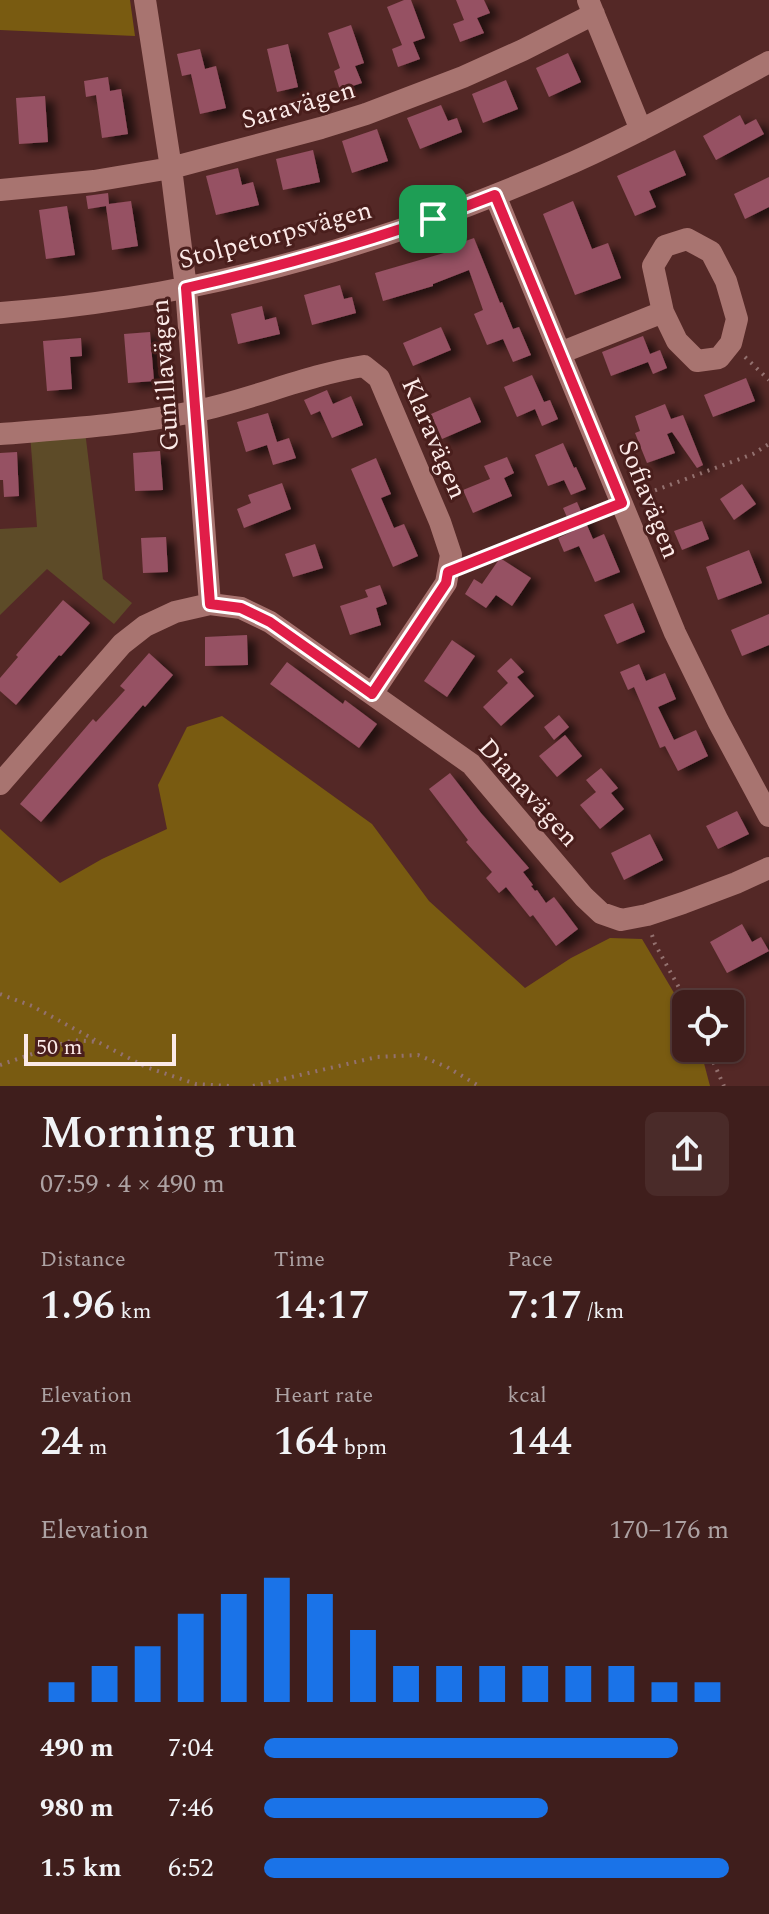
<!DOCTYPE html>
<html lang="en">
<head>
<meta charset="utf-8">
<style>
	:root { --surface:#3f1e1c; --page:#4a2b29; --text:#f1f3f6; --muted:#ada2a3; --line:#583c3b; --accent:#1a73e8 }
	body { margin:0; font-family:Spectral,serif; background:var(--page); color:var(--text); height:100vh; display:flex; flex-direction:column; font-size:30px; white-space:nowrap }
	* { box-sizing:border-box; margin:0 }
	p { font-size:26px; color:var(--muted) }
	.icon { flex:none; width:44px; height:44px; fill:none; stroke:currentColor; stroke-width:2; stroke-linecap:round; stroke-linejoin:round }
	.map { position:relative; height:1086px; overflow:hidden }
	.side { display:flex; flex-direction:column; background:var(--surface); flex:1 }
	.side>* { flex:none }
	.tools { position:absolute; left:672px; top:990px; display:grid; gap:16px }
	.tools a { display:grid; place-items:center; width:72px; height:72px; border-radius:12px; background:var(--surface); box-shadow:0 2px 6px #0004,0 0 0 2px var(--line); font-size:40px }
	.scale { position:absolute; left:24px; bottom:20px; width:152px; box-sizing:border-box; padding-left:8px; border:4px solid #fceae8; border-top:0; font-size:22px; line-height:28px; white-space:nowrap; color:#fceae8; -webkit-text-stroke:6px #491e1c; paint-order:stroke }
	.pin { position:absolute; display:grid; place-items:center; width:68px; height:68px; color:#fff; margin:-34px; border-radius:16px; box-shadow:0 4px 12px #0006 }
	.round { display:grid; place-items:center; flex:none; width:84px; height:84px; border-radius:12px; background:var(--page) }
	.head { display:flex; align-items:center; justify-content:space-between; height:136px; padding:0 40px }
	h1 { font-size:44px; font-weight:600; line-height:60px }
	.metrics { display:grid; grid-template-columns:repeat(3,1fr); gap:12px; height:136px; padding:8px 40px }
	.metrics div { display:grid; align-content:center }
	.metrics b { font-size:40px; font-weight:600 }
	.metrics small { font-size:22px; font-weight:400 }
	.metrics p { font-size:22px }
	.chart { height:224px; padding:16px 40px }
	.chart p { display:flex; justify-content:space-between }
	.chart svg { width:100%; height:144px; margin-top:8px; stroke:var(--accent); stroke-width:6 }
	ul { padding:0 40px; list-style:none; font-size:26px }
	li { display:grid; grid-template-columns:128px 96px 1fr; align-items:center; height:60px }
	li i { height:20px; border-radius:10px; background:var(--accent) }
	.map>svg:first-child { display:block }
	.green { fill:#5d4b28 }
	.forest { fill:#795b11 }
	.building { fill:#965163; filter:url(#shadow) }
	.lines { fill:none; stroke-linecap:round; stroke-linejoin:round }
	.path { stroke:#93716f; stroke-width:4; stroke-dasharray:2 6; stroke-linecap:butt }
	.street { stroke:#a87470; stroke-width:22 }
	.route-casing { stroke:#fff; stroke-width:16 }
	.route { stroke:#e11d48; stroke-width:10 }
	.labels { text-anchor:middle; stroke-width:6; stroke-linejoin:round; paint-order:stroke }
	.street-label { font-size:26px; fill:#fceae8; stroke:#491e1c }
</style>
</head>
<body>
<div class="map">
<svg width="769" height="1086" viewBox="0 0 769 1086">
	<defs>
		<filter id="shadow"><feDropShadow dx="9" dy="5" stdDeviation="4" flood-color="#0009"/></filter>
	</defs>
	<rect width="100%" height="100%" fill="#542826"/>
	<path class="green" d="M85,431l18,148 29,24 -18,21 -67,-55 -47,46v-86l37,-2 -7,-94z"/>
	<path class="forest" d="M0,0h130l5,36 -135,-6z
		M222,716l150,108 57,77 96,87 46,-30 39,-20 32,1 44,74v35h14l10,38h-710v-257l60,54 42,-24 65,-30 -9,-44 29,-58z"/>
	<path class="building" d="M404,0h7l14,38 -12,4 7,17 -22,8 -6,-18 10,-4 -15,-38z
		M456,0h28l6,13 -13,5 7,15 -24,9 -7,-18 11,-4z
		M351,25l13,38 -9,3 7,17 -22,7 -6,-19 6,-3 -12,-35z
		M288,44l10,43 -21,5 -10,-43z
		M200,49l5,20 11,-3 10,42 -26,6 -9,-40 -9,2 -5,-22z
		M568,53l13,29 -32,15 -13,-29z
		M108,77l2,14 11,-2 7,45 -26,4 -6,-43 -10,2 -2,-16z
		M506,80l12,29 -35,14 -11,-29z
		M45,96l3,46 -29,2 -3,-46z
		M441,105l7,16 9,-3 5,14 -42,17 -13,-31z
		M740,115l5,10 11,-6 8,15 -48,26 -13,-24z
		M377,129l11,32 -36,12 -10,-32z
		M313,150l7,32 -37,8 -7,-31z
		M675,150l11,25 -37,16 7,16 -21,9 -18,-40z
		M238,168l4,17 11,-3 6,23 -43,10 -10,-39z
		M769,177v30l-24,12 -11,-25z
		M108,193l1,11 22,-3 7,45 -26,4 -6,-44 -18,3 -2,-13z
		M573,201l19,48 16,-6 13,35 -46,17 -32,-81z
		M67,206l8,49 -29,4 -7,-49z
		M474,238l26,65 2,-1 11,27 6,-2 12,28 -18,7 -10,-23 -16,6 -13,-31 9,-4 -14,-40 -36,14v2l-50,15 -8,-28 69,-20 -1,-4z
		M340,285l4,14 8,-2 4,16 -44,12 -8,-30z
		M262,306l3,14 11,-3 4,17 -42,10 -7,-30z
		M441,327l10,23 -38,16 -10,-23z
		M150,332l4,49 -26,2 -4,-49z
		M643,336l7,18 10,-4 7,18 -14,6 -5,-12 -37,14 -9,-24z
		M81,338l1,18 -12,1 2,32 -25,2 -4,-50z
		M532,375l12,27 6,-2 8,19 -16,7 -7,-17 -18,8 -13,-30z
		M746,378l9,23 -42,16 -9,-22z
		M327,390l6,14 18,-8 12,29 -31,13 -12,-27 -9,4 -7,-15z
		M470,397l11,25 -39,17 -11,-25z
		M665,404l6,15 12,-4 20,50 -6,3 -25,-36 -5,2 8,19 -28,10 -12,-30 5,-2 -5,-15z
		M268,413l9,29 12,-4 7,20 -23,7 -6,-20 -21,7 -9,-30z
		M563,443l11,25 2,-1 10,22 -15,6 -7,-15 -16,6 -13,-31z
		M160,451l3,39 -28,1 -2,-38z
		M17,452l2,44 -15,1 -1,-17h-3v-27z
		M507,457l7,16 -10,5 8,18 -39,17 -10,-23 27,-11 -6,-13z
		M376,458l15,36 -10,4 13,30 10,-4 14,32 -25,11 -42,-98z
		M282,483l9,26 -47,19 -7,-19 14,-6 -3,-8z
		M742,484l14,20 -22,16 -14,-21z
		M577,502l16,37 11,-5 16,38 -25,10 -16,-36 -15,6 -6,-14 15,-7 -10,-23z
		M702,521l7,18 -27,11 -8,-19z
		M166,537l2,35 -25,1 -2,-35z
		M315,544l8,24 -30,9 -8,-23z
		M749,550l13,33 -44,17 -12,-33z
		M500,558l31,20 -19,28 -16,-11 -10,13 -21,-14 9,-15 8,5z
		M380,585l7,19 -11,4 5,17 -31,10 -10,-29 28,-9 -3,-7z
		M63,600l27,23 -29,33 -2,-1 -43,50 -16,-14v-13l18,-21 -2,-2z
		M633,603l12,29 -28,12 -13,-29z
		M769,614v31l-27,11 -11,-26z
		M247,635l1,30 -43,1v-29z
		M452,640l23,16 -28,41 -23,-16z
		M149,653l24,22 -28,32 -2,-2 -102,117 -21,-18 73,-85 3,3 29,-32 -5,-4z
		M511,658l13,14 -7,5 17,19 -33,30 -18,-19 25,-24 -11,-12z
		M287,662l56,42 2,-4 32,24 -18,24 -89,-64z
		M639,664l7,17 19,-8 11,26 -18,8 16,33 22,-10 12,26 -30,15 -13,-25 -5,2 -26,-61 -6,3 -8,-18z
		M559,715l10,12 -15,13 -10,-13z
		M565,735l17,21 -25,21 -18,-21z
		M601,768l17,20 -7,5 13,16 -24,20 -20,-24 16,-13 -10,-12z
		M450,773l31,40 48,55 -6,4 10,13 -2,1 4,5 2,-1 9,13 8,-6 24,32 -22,17 -23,-31 -3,2 -24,-30 -7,6 -13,-15 6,-6 -26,-30 2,-2 -39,-51z
		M737,811l12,23 -31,15 -12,-23z
		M650,834l13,26 -39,20 -13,-27z
		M742,924l10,18 9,-5 8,14 -42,22 -17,-31z"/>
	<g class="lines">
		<path class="path" d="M745,357l24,23
			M640,496l113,-42 16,-10
			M469,564l133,-53
			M652,935l3,9 33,60
			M0,994l32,12 63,34
			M707,1048l17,38
			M0,1065l73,-25 25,2 48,25 50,17 33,2
			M253,1086l124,-29 41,-2 29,12 32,19"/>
		<path class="street" d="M145,0l26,168 15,120 24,316
			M588,0l53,130
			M0,190l94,-9 77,-13 150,-40 45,-14 97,-37 60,-27 71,-36
			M495,195l180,438 43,88 51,95
			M0,313c198,-14 393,-71 574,-151 67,-30 131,-66 195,-100
			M560,353l103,-41 14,29 20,20 22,-3 12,-15 6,-24 -11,-38 -15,-29 -24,-13 -22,7 -12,20 10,46
			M0,434c66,-5 132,-9 197,-23 56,-12 110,-36 167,-45l15,12 61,144 11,33 -5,28 -74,111
			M0,784l122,-140 23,-18 30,-14 35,-8 31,4 29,14 201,142 113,133 17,16 20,7 26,-5 36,-12 53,-20 33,-15"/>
	</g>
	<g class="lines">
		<g class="route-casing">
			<path id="route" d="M495,195l127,308 -174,69 -2,11 -74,111 -102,-72 -29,-14 -31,-4 -24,-316c105,-24 208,-53 309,-93z"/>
		</g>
		<use href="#route" class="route"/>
	</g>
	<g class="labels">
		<g class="street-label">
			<text transform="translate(298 104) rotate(-16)" y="9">Saravägen</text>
			<text transform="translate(275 234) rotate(-15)" y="9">Stolpetorpsvägen</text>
			<text transform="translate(164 375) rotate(-94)" y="9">Gunillavägen</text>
			<text transform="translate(435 438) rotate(67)" y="9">Klaravägen</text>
			<text transform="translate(650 499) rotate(68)" y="9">Sofiavägen</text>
			<text transform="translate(529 792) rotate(48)" y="9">Dianavägen</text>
		</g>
	</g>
</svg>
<div class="tools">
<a><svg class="icon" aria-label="locate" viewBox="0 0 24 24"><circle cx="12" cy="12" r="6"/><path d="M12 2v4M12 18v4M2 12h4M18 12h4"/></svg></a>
</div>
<div class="scale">50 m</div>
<div class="pin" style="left:433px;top:219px;background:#1e9e55"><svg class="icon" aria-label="arrive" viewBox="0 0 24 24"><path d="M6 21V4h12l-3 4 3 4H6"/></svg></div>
</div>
<section class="side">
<div class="head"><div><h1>Morning run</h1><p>07:59 · 4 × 490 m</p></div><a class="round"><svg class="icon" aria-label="share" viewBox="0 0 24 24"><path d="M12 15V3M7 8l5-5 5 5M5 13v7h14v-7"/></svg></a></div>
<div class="metrics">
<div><p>Distance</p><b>1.96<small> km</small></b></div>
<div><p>Time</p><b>14:17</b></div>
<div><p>Pace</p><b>7:17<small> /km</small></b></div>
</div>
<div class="metrics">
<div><p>Elevation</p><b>24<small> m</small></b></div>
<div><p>Heart rate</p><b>164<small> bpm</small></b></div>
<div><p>kcal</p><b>144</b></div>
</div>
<div class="chart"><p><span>Elevation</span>170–176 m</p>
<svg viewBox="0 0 160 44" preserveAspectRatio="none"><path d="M5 44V38M15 44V33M25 44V27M35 44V17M45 44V11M55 44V6M65 44V11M75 44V22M85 44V33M95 44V33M105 44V33M115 44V33M125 44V33M135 44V33M145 44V38M155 44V38"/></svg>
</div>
<ul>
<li><b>490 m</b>7:04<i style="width:89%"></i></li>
<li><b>980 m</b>7:46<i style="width:61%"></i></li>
<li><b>1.5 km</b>6:52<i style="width:100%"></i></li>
</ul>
</section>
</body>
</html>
